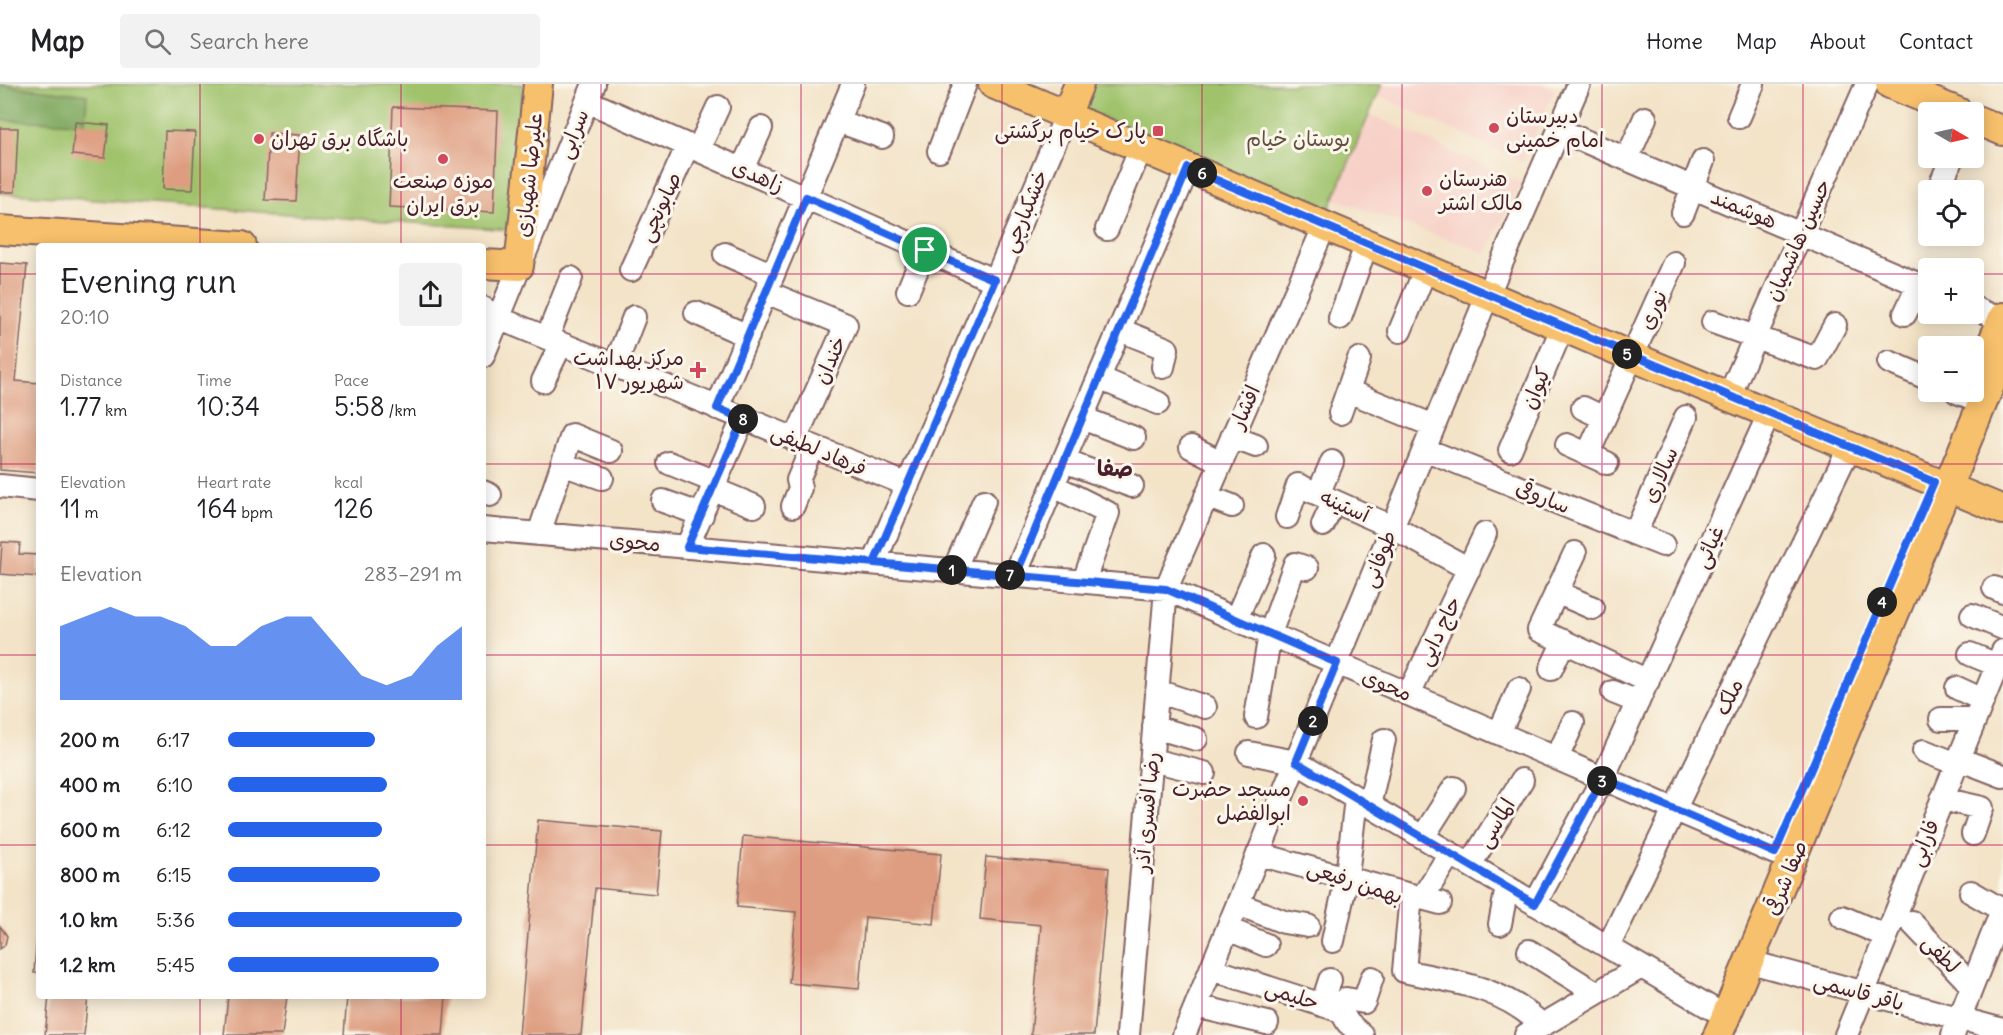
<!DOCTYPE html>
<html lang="en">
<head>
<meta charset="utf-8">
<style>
	:root { --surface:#fff; --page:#f2f2f2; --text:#202124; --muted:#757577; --line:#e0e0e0; --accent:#2563eb }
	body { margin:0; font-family:Delius,"Playpen Sans Arabic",sans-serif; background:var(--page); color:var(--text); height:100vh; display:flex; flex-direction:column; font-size:22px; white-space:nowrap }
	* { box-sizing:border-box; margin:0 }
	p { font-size:20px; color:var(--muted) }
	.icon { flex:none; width:33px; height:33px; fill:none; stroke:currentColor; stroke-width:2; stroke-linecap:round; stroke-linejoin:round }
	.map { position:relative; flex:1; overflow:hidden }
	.panel { position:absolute; left:36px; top:159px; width:450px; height:756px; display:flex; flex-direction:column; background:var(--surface); border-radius:6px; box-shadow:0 3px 15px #0003 }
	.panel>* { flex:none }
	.needle { width:39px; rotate:99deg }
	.fabs { position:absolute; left:1918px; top:18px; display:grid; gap:12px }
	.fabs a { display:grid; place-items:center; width:66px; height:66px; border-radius:6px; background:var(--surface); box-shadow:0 3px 15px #0003; font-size:30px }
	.pin { position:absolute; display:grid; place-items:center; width:51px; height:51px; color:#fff; margin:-26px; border:3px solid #fff; border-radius:50%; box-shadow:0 2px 6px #0007 }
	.km { position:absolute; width:30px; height:30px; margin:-15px; border-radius:50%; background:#222; color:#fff; font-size:16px; line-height:30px; text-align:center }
	.round { display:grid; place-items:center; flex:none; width:63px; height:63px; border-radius:6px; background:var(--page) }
	.head { display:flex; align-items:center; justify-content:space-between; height:102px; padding:0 24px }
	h1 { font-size:33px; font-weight:600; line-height:45px }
	.metrics { display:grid; grid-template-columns:repeat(3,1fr); gap:9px; height:102px; padding:6px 24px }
	.metrics div { display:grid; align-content:center }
	.metrics b { font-size:26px; font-weight:600 }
	.metrics small { font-size:16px; font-weight:400 }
	.metrics p { font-size:16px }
	.chart { height:168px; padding:12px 24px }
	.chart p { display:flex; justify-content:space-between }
	.chart svg { width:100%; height:108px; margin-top:6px; fill:var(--accent); opacity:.7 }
	ul { padding:0 24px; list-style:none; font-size:20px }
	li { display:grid; grid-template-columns:96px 72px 1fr; align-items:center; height:45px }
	li i { height:15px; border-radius:8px; background:var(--accent) }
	header { display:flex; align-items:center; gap:36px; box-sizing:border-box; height:84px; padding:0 30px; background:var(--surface); border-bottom:2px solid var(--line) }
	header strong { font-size:28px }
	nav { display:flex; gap:33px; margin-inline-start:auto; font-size:21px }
	.search { width:420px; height:54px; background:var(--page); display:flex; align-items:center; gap:15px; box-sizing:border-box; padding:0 21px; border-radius:6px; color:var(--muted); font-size:22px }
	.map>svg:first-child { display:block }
	.built { fill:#f7d1c8 }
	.green { fill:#9fc26b; stroke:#74704b; stroke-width:1.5 }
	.forest { fill:#7fa85f; stroke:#646445; stroke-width:1.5 }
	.building { fill:#de9d80 }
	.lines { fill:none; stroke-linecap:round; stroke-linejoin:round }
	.minor-casing { stroke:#856462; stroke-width:26 }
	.major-casing { stroke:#856462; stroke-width:32 }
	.minor { stroke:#fff; stroke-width:22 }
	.major { stroke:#f7c06c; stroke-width:28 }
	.route-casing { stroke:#fff; stroke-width:12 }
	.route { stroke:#2563eb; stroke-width:8 }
	.grid { fill:none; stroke:#c2185b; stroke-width:1.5; stroke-opacity:0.55 }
	.poi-dot { fill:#d1495b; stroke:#fbf7ec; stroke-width:2 }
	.labels { text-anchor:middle; stroke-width:6; stroke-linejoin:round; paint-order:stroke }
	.poi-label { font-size:21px; fill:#4a1f2b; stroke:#fbf7ec; text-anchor:start }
	.street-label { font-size:21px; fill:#4a1f2b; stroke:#fbf7ec }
	.park-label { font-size:21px; fill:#64503e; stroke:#fbf7ec }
	.neighbourhood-label { font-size:22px; font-weight:bold; fill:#4a1f2b; stroke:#fbf7ec }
</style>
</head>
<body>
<header>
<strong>Map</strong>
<div class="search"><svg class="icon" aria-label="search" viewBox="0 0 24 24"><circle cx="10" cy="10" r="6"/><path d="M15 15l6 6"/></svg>Search here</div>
<nav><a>Home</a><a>Map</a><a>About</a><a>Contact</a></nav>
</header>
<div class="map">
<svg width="2003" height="951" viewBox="0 0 2003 951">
	<rect width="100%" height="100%" fill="#fbf7ec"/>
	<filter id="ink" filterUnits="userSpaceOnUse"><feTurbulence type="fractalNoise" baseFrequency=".0167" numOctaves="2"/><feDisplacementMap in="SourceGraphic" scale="12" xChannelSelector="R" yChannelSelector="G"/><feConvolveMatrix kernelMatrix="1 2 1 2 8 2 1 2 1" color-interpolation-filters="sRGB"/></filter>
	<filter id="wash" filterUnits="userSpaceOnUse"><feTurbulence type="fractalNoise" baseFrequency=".008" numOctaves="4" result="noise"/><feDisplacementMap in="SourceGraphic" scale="24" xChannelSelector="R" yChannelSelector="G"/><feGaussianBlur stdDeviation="1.35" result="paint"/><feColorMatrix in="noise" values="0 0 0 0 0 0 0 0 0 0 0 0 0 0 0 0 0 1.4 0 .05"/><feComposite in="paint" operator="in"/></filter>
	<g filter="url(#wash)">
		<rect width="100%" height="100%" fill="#f3e3c7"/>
		<path class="built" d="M1382,0h162l11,5 -32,73 -146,-67z
			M1369,30l152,69 -35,70 -152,-54z"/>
		<path class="green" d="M0,0h523l-13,146 -510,-37z
			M1093,0h289l-54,128 -246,-103z"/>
		<path class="forest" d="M0,1l87,10 -2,28 -85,-3z"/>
		<g id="blocks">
			<path class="building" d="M393,23l105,4 -4,101 -105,-5z
				M75,38l34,3 -4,33 -33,-3z
				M0,44h18l-3,64h-15z
				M165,47l30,1 -3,58 -29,-1z
				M269,49l31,2 -4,66 -31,-1z
				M0,179l27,2 -11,116 23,2v90l-39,-3z
				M2,458l18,1 -1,11 20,1v22l-39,-3z
				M538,736l124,11 -6,63 -61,-6 -14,147h-62z
				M743,752l198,18 -7,70 -69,-7 -6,72 -70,-6 7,-71 -59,-5z
				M986,773l123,11 -15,167h-63l10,-110 -61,-6z
				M0,842l7,10 -2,9 -5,4z
				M37,849h2v40h-5z
				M49,912h39l-4,39h-39z
				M228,912h59l-5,39h-58z
				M347,912h99l-3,39h-99z"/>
		</g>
	</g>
	<g filter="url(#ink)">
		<use href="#blocks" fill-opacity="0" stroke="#856462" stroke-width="1.5"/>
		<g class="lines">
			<g class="minor-casing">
				<path id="minor" d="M587,17l408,180
					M1739,33l14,-33
					M838,37l44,16
					M1559,46l370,159
					M698,66l20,-43
					M939,67l26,-67
					M1627,75l18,-41
					M742,85l19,-41
					M1938,106l14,-32
					M1683,129l20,-52
					M1107,145l34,-81
					M725,170l48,21
					M631,186l57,-125
					M908,207l17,-41
					M766,208l80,33 -51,115
					M483,224l15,10 49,20 361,147
					M1974,224l28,12
					M696,229l52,23
					M1905,230l14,-30
					M1340,234l27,-75
					M1713,238l104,37 18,-34
					M1120,246l47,19 -4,18
					M1400,247l26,-63
					M547,254l24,-60
					M483,272l111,-272
					M1889,278l40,17
					M615,282l19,-49
					M1099,294l59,25
					M543,297l18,-37
					M1348,307l86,35
					M1957,308l13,5
					M1729,312l138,-312
					M717,324l136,-324
					M1583,324l21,10
					M1340,329l19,-54
					M1082,334l52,20
					M1232,353l24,9
					M1567,361l40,18
					M1191,363l30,15
					M1424,365l239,96
					M1510,366l53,-124
					M1588,370l86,-191
					M1064,377l68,25
					M669,379l47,19
					M562,380l40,14
					M0,402l39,4
					M1054,402l54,27 -24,68
					M713,405l41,17
					M483,408l7,3
					M1318,410l14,-32
					M1206,412l26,10
					M663,417l39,14
					M793,422l7,-18 -2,-8 14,-33
					M1287,433l11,-32 94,42 77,42
					M1323,441l11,-24
					M483,445l683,60 609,264
					M539,450l33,-99 39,16
					M1635,450l51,-117
					M687,463l56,-128
					M1575,469l-36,77 109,51
					M874,479l189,-440
					M954,486l30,-69
					M1015,491l173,-407
					M1994,504l9,4
					M1556,508l37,16
					M1972,531l31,13
					M1236,535l28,-64
					M1970,570l27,11
					M1551,585l13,-28
					M1957,604l26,12
					M1157,607l48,16
					M1613,608l25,10
					M1409,610l76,-160
					M1256,633l14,-83 25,-70 12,4
					M1941,635h34
					M1154,643l42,12
					M1499,649l20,-44
					M1924,667l33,13
					M1249,669l47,9 415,246
					M1557,674l16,-35
					M1959,675l44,17
					M1152,676l52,13
					M1942,715l40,9 -9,26
					M1369,722l15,-66
					M1423,753l31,-49
					M1258,770l182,49
					M1470,781l52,-85
					M1971,808l31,18
					M1411,811l-7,76c54,12 96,15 138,54
					M1422,814l28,-44
					M1238,820l46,18 24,4
					M1535,820l68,-126 167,-366
					M1842,833l44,19
					M1911,838l61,64
					M1500,840l7,-37
					M1228,845l38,16
					M1333,857l14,-65 9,-78
					M1608,863l242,-501
					M1529,867l67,42
					M1750,878l253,68
					M1211,885l130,42 7,12 14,12
					M1322,921l8,-25
					M1196,922l71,17
					M1341,927l5,-12 18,3 8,-24
					M1128,951l38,-446 159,-364
					M1184,951l304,-741 91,-210
					M1526,951l115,-68
					M1846,951l157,-384
					M1953,951l50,-127"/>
			</g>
			<g class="major-casing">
				<path id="major" d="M993,0l68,29
					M1890,0l68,28
					M1069,24l10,-24
					M1071,34l560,238 372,154
					M1974,35l29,12
					M0,146l242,16
					M483,180l36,2 19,-182
					M1981,286l22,-53
					M1718,951l285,-681"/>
			</g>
			<use href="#minor" class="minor"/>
			<use href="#major" class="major"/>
		</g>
	</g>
	<g class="lines" filter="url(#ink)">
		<g class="route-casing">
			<path id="route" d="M925,166l70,30 -121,283 292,26 171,74 -41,99 239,142 68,-126 172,75 159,-371 -746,-314 -172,407 -329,-28 56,-128 -26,-11 89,-211 119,53"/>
		</g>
		<use href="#route" class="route"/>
	</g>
	<path class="grid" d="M200,0v162M401,0v162M601,0v951M801,0v951M1002,0v951M1202,0v951M1402,0v951M1602,0v951M1803,0v951M0,190h39M483,190h1446M1974,190h29M0,380h39M483,380h1520M0,571h39M483,571h1520M0,761h39M483,761h1520M200,912v39M401,912v39"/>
	<g class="poi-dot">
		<circle cx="1494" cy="44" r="6"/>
		<rect x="1152" y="41" width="12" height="12" rx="3"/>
		<circle cx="259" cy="55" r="6"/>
		<circle cx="443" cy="75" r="6"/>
		<circle cx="1427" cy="107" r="6"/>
		<path d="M695 277h6v6h6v6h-6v6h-6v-6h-6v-6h6z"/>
		<circle cx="1303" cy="717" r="6"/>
	</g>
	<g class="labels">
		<g class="poi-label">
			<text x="1506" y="39">دبیرستان<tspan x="1506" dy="24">امام خمینی</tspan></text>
			<text x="1146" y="54" text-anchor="end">پارک خیام برگشتی</text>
			<text x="271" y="62">باشگاه برق تهران</text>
			<text x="1439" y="102">هنرستان<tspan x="1439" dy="24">مالک اشتر</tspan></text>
			<text x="443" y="104" text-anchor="middle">موزه صنعت<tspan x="443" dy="24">برق ایران</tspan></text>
			<text x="684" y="281" text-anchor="end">مرکز بهداشت<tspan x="684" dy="24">۱۷ شهریور</tspan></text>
			<text x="1291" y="712" text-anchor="end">مسجد حضرت<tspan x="1291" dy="24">ابوالفضل</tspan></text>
		</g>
		<g class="street-label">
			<text transform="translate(573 50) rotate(-68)" y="7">سرابی</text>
			<text transform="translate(529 91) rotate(-84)" y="7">علیرضا شهبازی</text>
			<text transform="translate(758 92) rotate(24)" y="7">زاهدی</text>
			<text transform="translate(660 123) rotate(-65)" y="7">صابونچی</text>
			<text transform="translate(1744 125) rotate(23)" y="7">هوشمند</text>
			<text transform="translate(1025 127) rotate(-67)" y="7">خشکبارچی</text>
			<text transform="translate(1798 156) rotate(-66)" y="7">حسین هاشمیان</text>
			<text transform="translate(1653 226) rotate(-66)" y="7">نوری</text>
			<text transform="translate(830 276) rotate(-66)" y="7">خندان</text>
			<text transform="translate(1536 304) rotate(-67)" y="7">کیوان</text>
			<text transform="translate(1245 323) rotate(-66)" y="7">افشار</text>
			<text transform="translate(819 366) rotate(23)" y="7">فرهاد لطیفی</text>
			<text transform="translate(1660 391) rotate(-66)" y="7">سالاری</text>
			<text transform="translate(1543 413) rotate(22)" y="7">ساروقی</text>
			<text transform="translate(1345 422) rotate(24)" y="7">آستینه</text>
			<text transform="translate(635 458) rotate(5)" y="7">محوی</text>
			<text transform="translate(1709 463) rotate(-66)" y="7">غیائی</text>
			<text transform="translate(1379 475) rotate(-68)" y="7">طوفانی</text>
			<text transform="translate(1439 547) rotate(-64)" y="7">حاج دایی</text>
			<text transform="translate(1387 601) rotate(23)" y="7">محوی</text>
			<text transform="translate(1729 613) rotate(-64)" y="7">ملک</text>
			<text transform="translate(1147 728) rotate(-85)" y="7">رضا افسری آذر</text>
			<text transform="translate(1496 739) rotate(-59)" y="7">الماسی</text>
			<text transform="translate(1924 759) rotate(-68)" y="7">فارابی</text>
			<text transform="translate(1786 794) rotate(-67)" y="7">صفا شرقی</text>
			<text transform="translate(1355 798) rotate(18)" y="7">بهمن رفیعی</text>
			<text transform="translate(1941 870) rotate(47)" y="7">لطفی</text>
			<text transform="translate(1859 908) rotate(15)" y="7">باقر قاسمی</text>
			<text transform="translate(1292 911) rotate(18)" y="7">حلیمی</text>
		</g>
		<g class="park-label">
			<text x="1298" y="62">بوستان خیام</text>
		</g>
		<g class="neighbourhood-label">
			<text x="1115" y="392">صفا</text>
		</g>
	</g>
</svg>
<div class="fabs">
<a><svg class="needle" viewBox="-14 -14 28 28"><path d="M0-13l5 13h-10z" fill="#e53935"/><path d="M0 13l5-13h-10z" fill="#757577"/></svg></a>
<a><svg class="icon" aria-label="locate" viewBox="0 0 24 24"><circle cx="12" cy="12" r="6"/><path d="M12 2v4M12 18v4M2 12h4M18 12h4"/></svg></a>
<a>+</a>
<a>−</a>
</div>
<div class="pin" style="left:925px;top:166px;background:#1e9e55"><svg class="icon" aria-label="arrive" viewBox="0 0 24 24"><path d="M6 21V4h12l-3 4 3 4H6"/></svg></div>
<b class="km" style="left:952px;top:486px">1</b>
<b class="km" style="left:1313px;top:637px">2</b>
<b class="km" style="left:1602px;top:697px">3</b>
<b class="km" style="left:1882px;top:518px">4</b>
<b class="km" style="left:1627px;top:270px">5</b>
<b class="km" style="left:1202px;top:89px">6</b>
<b class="km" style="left:1010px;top:491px">7</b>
<b class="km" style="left:743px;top:335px">8</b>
<section class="panel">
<div class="head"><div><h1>Evening run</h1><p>20:10</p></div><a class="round"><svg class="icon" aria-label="share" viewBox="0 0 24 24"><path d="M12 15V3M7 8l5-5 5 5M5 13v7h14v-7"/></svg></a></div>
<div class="metrics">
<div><p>Distance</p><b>1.77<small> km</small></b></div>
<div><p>Time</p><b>10:34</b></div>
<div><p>Pace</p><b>5:58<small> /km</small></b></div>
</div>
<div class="metrics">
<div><p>Elevation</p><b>11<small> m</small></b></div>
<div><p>Heart rate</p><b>164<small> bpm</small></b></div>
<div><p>kcal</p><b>126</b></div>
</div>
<div class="chart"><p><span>Elevation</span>283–291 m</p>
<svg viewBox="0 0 160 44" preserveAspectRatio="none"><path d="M0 44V14L10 10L20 6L30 10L40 10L50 14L60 22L70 22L80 14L90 10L100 10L110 22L120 34L130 38L140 34L150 22L160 14V44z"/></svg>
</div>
<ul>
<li><b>200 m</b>6:17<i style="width:63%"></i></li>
<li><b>400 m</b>6:10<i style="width:68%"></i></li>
<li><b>600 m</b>6:12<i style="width:66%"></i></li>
<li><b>800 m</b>6:15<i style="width:65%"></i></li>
<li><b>1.0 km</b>5:36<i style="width:100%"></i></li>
<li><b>1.2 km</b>5:45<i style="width:90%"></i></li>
</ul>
</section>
</div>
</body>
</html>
